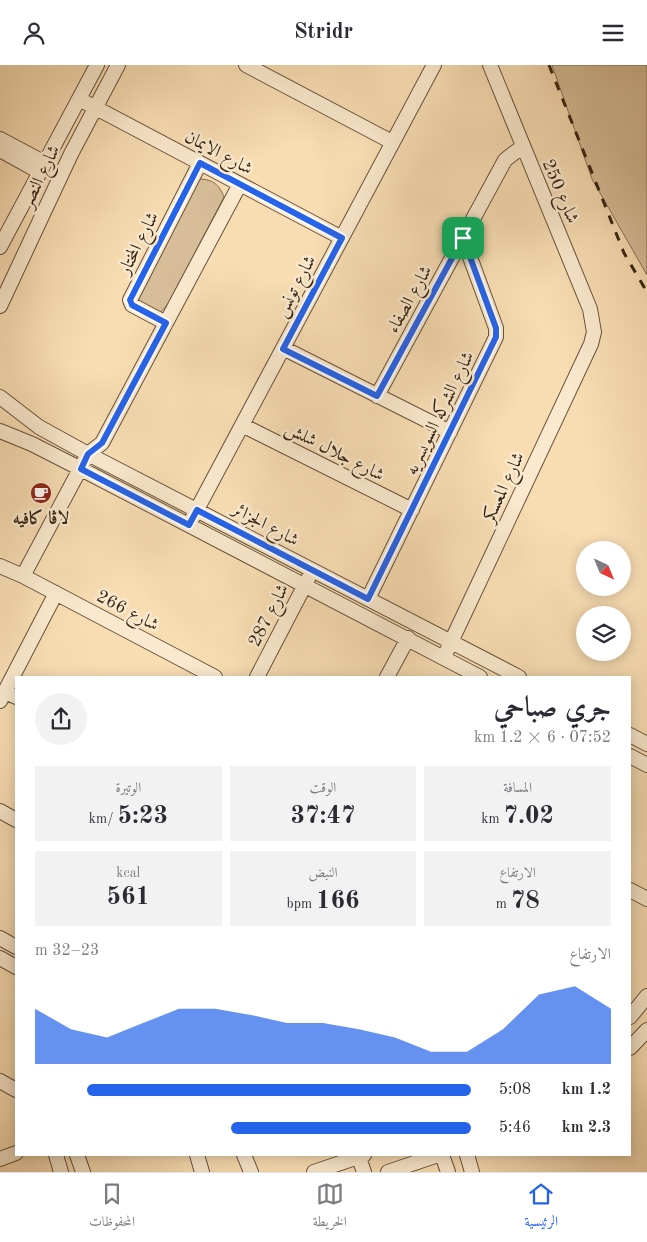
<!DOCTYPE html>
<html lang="ar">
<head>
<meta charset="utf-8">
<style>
	:root { --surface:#fff; --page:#f2f2f3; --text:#2b2b33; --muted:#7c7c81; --line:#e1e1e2; --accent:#2563eb }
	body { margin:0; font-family:"Old Standard TT",Amiri,serif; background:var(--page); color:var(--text); direction:rtl; height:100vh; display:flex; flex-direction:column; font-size:19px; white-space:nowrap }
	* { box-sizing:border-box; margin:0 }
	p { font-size:16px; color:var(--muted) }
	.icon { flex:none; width:28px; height:28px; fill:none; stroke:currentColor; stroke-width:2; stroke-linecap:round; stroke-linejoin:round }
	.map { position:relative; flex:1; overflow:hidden; direction:ltr }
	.details { position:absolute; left:15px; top:611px; width:616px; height:480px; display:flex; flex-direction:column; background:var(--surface); border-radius:0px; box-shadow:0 2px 12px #0003; direction:rtl }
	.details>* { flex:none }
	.needle { width:32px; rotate:136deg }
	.controls { position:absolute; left:576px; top:476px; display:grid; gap:10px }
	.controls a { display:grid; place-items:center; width:55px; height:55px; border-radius:50%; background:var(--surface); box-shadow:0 2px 12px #0003; font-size:25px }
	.pin { position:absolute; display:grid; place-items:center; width:42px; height:42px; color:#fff; margin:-21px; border-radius:10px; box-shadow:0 2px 8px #0006 }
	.round { display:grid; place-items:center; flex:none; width:52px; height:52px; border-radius:26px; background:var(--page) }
	.head { display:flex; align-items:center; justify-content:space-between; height:85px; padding:0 20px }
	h1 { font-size:28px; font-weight:800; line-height:38px }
	.metrics { display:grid; grid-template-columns:repeat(3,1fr); gap:8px; height:85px; padding:5px 20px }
	.metrics div { display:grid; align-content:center; border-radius:0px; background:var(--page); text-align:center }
	.metrics b { font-size:25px; font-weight:800 }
	.metrics small { font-size:14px; font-weight:400 }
	.metrics p { font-size:14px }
	.chart { height:140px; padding:10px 20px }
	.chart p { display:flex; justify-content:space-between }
	.chart svg { width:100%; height:90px; margin-top:5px; fill:var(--accent); opacity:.7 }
	ul { padding:0 20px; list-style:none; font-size:16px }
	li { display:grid; grid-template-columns:80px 60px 1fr; align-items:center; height:38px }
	li i { height:12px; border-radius:6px; background:var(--accent) }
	header { display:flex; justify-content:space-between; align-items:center; height:65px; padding:0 20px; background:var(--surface); font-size:22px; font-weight:800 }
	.tab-bar { display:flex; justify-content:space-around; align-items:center; height:70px; border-top:1px solid var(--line); background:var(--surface); font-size:14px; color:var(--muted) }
	.tab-bar a { display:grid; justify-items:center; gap:2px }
	.tab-bar .active { color:var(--accent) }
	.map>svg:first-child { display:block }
	.green { fill:#d7be98; stroke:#877156 }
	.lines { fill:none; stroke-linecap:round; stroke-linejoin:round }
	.minor-casing { stroke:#67523b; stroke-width:16 }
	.minor { stroke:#fae9ce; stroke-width:14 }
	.rail { stroke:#372413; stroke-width:3; stroke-dasharray:9 9; stroke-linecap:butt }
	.route-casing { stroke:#fff; stroke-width:10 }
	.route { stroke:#2563eb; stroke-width:6 }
	.labels { text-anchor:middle; stroke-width:5; stroke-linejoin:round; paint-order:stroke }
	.street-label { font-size:18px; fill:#372413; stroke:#fae9ce }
	.poi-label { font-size:18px; font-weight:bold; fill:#372413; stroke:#fae9ce }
</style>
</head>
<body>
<header><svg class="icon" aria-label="menu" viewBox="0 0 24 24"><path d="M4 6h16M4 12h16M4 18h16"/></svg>Stridr<svg class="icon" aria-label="person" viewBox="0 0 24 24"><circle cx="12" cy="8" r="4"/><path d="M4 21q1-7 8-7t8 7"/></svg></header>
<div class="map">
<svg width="647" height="1107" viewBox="0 0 647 1107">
	<rect width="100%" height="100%" fill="#f8ddb3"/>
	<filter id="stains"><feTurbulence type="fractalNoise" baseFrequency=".004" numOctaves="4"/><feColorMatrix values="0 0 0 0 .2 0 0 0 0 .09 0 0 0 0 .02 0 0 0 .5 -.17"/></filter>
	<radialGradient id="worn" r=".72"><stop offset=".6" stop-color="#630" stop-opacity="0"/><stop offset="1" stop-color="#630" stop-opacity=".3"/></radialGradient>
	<path class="green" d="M552,0h95v210l-55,-96z
		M202,114c12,1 18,7 22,18l-56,107 -9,10 -24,-11 63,-123z"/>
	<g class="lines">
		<g class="minor-casing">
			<path id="minor" d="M246,0l146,77
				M79,34l263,139
				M0,74l45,24
				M0,85l40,22
				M0,182l97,-182
				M0,241l71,-152 47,-89
				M166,258l-34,-18 -2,-5 70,-137
				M283,283l167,84
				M377,331l128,-236 13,-10h6
				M0,332l39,30 49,27 431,223
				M242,360l170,85
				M0,366l32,13 49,25 399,208
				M193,452l241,-452
				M0,501l23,10 192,101
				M23,511l65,-122 14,-11 138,-259
				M368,534l128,-262v-9l-33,-90
				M444,592l147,-313 3,-12 -4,-23 -100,-244
				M257,612l51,-98
				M387,612l21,-39
				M5,627l11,5
				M0,636l56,-108
				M630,670l17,9
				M630,691l17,9
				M0,746l16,9
				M630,825l17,9
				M0,873l16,9
				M0,893l16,9
				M630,952l17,-21
				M630,983l17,-18
				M0,1016l16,9
				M56,1090l5,17
				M77,1090l6,17
				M197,1090l5,17
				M244,1090l7,17
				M358,1090l6,17
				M442,1090l6,17
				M467,1090l5,17
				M0,1094l16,-6
				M314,1107l50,-17
				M388,1107l50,-17"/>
		</g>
		<use href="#minor" class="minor"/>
		<path class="rail" d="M549,0l75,188 23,39"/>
	</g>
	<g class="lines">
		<g class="route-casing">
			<path id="route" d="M200,98l142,75 -59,111 94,47 86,-158 33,90v9l-128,262 -171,-89 -8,15 -108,-56 7,-15 14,-11 64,-120 -34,-18 -2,-5z"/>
		</g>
		<use href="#route" class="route"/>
	</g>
	<defs>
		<g id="cafe-disc" transform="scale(1.125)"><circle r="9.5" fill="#8f2418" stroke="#fae9ce"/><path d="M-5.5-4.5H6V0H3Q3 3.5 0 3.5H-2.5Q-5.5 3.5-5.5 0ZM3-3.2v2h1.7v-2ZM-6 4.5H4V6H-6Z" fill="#fff"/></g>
	</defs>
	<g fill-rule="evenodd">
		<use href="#cafe-disc" x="41" y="428"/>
	</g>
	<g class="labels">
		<g class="street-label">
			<text transform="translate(219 87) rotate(28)" y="6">شارع الايمان</text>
			<text transform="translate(40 111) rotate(-64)" y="6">شارع النصر</text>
			<text transform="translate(561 126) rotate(67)" y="6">شارع 250</text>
			<text transform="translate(138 178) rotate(-63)" y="6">شارع المختار</text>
			<text transform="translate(295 221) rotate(-62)" y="6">شارع تونس</text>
			<text transform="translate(409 234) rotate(-61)" y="6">شارع الصفاء</text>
			<text transform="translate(439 348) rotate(-64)" y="6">شارع الشركه السويسريه</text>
			<text transform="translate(335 386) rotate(27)" y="6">شارع جلال شلش</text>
			<text transform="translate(503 422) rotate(-65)" y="6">شارع المعسكر</text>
			<text transform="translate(266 459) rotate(28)" y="6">شارع الجزائر</text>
			<text transform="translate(128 545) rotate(28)" y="6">شارع 266</text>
			<text transform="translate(268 550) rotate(-63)" y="6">شارع 287</text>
		</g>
		<g class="poi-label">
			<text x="41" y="459">لاڤا كافيه</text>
		</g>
	</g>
	<rect width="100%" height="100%" filter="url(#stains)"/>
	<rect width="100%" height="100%" fill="url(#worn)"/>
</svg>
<div class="controls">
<a><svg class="needle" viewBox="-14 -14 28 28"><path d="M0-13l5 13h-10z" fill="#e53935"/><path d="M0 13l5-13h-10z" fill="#7c7c81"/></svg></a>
<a><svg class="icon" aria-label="layers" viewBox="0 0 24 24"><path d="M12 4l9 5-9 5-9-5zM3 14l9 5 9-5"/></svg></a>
</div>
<div class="pin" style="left:463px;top:173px;background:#1e9e55"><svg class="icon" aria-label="arrive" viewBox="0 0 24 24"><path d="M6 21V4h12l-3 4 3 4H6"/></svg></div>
<section class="details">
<div class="head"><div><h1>جري صباحي</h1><p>07:52 · 6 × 1.2 km</p></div><a class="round"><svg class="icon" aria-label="share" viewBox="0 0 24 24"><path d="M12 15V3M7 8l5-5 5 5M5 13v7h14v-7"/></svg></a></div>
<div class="metrics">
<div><p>المسافة</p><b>7.02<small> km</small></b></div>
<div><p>الوقت</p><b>37:47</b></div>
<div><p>الوتيرة</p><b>5:23<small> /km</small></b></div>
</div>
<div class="metrics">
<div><p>الارتفاع</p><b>78<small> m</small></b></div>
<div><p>النبض</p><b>166<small> bpm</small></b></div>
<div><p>kcal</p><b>561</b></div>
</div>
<div class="chart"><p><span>الارتفاع</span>23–32 m</p>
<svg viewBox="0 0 160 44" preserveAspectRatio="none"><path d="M0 44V17L10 27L20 31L30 24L40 17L50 17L60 20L70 24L80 24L90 27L100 31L110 38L120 38L130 27L140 10L150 6L160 17V44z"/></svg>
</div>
<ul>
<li><b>1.2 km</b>5:08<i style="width:88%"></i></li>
<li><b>2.3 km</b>5:46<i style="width:55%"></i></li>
</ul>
</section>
</div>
<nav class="tab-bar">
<a class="active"><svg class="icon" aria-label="home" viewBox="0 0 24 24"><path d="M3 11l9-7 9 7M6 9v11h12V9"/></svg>الرئيسية</a>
<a><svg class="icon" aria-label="map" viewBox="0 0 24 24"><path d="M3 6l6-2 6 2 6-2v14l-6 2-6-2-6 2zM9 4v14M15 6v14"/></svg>الخريطة</a>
<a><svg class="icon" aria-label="saved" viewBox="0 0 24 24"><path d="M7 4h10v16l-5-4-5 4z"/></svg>المحفوظات</a>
</nav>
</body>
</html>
